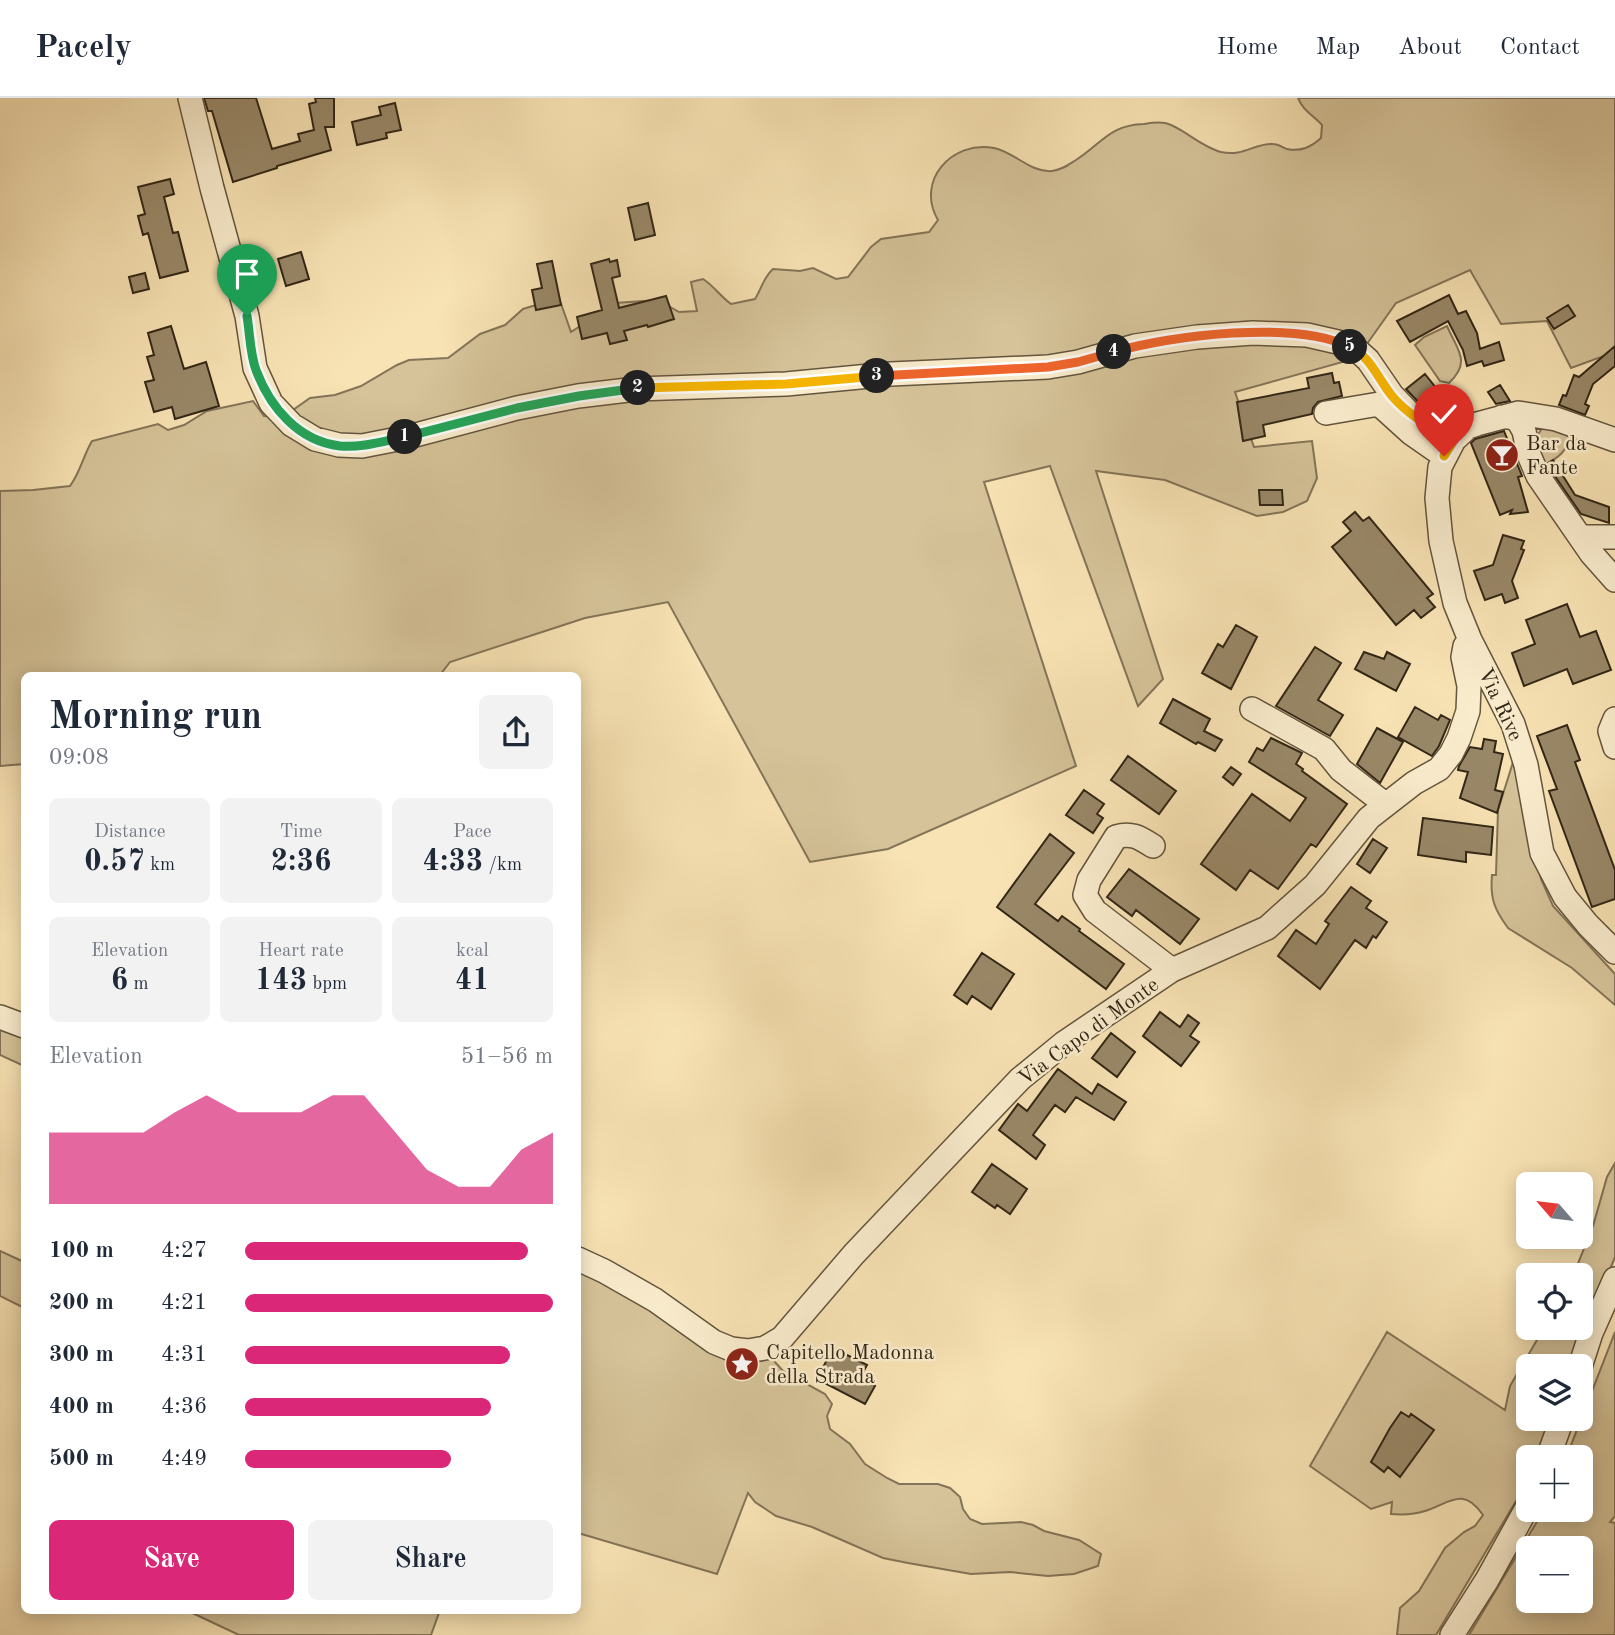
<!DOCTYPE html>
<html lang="en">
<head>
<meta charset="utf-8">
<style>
	:root { --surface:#fff; --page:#f2f2f3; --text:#1f2937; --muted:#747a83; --line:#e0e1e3; --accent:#db2777 }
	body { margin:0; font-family:"Old Standard TT",serif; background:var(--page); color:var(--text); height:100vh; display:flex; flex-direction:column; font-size:26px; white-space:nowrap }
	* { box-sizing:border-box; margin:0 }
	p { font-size:23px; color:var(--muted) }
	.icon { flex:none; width:38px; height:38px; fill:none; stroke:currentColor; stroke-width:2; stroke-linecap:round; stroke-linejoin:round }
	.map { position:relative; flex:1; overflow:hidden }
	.panel { position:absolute; left:21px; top:574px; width:560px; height:942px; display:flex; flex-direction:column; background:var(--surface); border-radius:10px; box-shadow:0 4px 18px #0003 }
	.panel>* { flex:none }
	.needle { width:46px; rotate:298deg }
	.fabs { position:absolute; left:1516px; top:1074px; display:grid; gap:14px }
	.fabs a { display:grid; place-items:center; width:77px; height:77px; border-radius:10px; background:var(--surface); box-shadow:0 4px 18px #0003; font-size:35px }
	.pin { position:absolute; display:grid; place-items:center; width:60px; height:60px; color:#fff; margin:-72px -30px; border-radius:50% 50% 50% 0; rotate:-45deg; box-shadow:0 0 7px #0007 }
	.pin .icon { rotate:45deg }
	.km { position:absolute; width:35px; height:35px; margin:-18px; border-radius:50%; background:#222; color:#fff; font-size:19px; line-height:35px; text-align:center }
	.round { display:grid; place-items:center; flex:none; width:74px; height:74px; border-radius:10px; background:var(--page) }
	.headline { display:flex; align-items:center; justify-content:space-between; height:119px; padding:0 28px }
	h1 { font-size:38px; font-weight:700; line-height:52px }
	.metrics { display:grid; grid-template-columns:repeat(3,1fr); gap:10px; height:119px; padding:7px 28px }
	.metrics div { display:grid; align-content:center; border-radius:10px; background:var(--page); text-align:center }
	.metrics b { font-size:30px; font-weight:700 }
	.metrics small { font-size:19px; font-weight:400 }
	.metrics p { font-size:19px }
	.chart { height:196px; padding:14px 28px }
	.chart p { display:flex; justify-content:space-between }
	.chart svg { width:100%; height:126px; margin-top:7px; fill:var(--accent); opacity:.7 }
	.button { display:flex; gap:14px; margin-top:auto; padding:14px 28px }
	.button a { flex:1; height:80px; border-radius:10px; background:var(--accent); color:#fff; font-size:28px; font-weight:700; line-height:80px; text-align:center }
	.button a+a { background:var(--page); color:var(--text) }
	ul { padding:0 28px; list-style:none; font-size:23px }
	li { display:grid; grid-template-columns:112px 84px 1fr; align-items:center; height:52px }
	li i { height:18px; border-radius:9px; background:var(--accent) }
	header { display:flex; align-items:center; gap:42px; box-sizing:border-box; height:98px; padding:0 35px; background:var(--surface); border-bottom:2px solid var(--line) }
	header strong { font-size:33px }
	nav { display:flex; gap:38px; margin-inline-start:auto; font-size:24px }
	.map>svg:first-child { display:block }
	.green { fill:#d6c399; stroke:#847458; stroke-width:2; fill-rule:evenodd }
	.building { fill:#998868; stroke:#322616; stroke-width:2 }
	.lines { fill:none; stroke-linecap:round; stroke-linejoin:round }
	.minor-casing { stroke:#64553e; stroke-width:26 }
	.minor { stroke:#faedce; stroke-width:23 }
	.split-1-casing { stroke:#fff; stroke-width:14 }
	.split-2-casing { stroke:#fff; stroke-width:14 }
	.split-3-casing { stroke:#fff; stroke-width:14 }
	.split-4-casing { stroke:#fff; stroke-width:14 }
	.split-5-casing { stroke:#fff; stroke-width:14 }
	.split-6-casing { stroke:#fff; stroke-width:14 }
	.split-1 { stroke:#22a559; stroke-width:9 }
	.split-2 { stroke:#22a559; stroke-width:9 }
	.split-3 { stroke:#f5b400; stroke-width:9 }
	.split-4 { stroke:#f0652b; stroke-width:9 }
	.split-5 { stroke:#f0652b; stroke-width:9 }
	.split-6 { stroke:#f5b400; stroke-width:9 }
	.labels { text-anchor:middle; stroke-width:5; stroke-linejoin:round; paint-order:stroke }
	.poi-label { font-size:21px; fill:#322616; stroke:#faedce; text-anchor:start }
	.street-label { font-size:21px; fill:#322616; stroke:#faedce }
</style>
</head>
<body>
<header>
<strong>Pacely</strong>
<nav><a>Home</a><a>Map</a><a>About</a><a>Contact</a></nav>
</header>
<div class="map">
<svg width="1615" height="1537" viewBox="0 0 1615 1537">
	<rect width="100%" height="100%" fill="#f8e3b4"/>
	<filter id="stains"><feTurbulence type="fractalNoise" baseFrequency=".00286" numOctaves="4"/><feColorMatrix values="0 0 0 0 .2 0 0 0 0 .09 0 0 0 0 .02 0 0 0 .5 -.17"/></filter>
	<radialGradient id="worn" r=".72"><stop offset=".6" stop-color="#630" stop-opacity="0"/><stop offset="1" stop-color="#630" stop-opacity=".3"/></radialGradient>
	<path class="green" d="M1298,0h317v254l-44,16 -24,-47 -46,3 -31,-54 -74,33 -39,55 -122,34 19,55 58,-6 5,37 -10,23 -24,11 -26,4 -92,-36 -69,-9 67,208 -25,27 -88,-240 -66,16 92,284 -188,83 -78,13 -142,-260 -83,16 -135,44 -10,13 -416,1v88l-24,2v-275l33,-1 37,-4c11,-15 13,-30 22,-45l66,-17 10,6 16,-5 23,-14 46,-10 11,15 14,1 12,-5 20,-14 25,-3 26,-9 36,-21 12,-5 39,-2 32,-24 25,-9 18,-16 36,-11 12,34 44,-29 43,-3 21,12 18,-1 -6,-29 12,-3c11,7 17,17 28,25l24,-5c7,-11 8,-21 18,-30l27,2 13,-3 23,11 12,-2 23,-30 10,-8 48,-7 9,-12c-23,-39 14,-80 56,-72 20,4 37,25 58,23 10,-1 16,-6 24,-11 26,-17 34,-35 68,-36 6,-1 14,-2 21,-1 14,2 36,24 56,29 23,5 33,-9 52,-8 5,0 9,3 14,5 14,3 24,-2 34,-11l1,-13c-9,-10 -19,-14 -24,-27z
		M1447,228c10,24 25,35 2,57l-9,-2 -25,-36 9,-8z
		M1543,329l30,3c-6,23 -14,27 -34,39l-5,-29z
		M1514,661l27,120 12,27 62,68v31l-43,-37 -64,-40c-14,-19 -18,-30 -16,-53h4l2,-65z
		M0,922l24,10v36l-24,-11z
		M1615,1065v94l-45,110h-42v52h22l-14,39h-8v23l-92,154h-39l3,-27 19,-17 26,-43 19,-16 11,-6 8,-11c-20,-29 -33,-12 -58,-4 -12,4 -22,4 -34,3l1,-12 -21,7 -61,-43 77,-134 118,78 5,-24 34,-58h36v-52h-7l20,-50 14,-49z
		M0,1153l24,11v46l-24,-12z
		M578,1162l105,58 84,35 16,18 42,23 7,10 -5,12 3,13 20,15 15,20 22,14 12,6h39l12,4 10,9 3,12 7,10 12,5 39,-2 12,3 11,6 35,9 22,14 -3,12 -24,8 -26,2 -38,-4 -39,2 -63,-11 -25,-5 -71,-31 -36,-11 -21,-14 -7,-9 -31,81 -139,-41z
		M1615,1234v184l-5,6 5,1v112h-146l75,-125h36v-52h-14zM1528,1451h52v52h-52z
		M186,1512h254l-9,25h-192z"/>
	<path class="building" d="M204,0h52l16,51 28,-8 -2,-7 16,-4 -5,-26 7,-2 -1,-4h19v29h-9l6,23 -54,16v2l-44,14 -21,-71h-4z
		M395,5l6,27 -15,3 1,5 -30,7 -5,-23 29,-7 -2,-8z
		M170,81l4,15 -10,3 9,36 5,-1 10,39 -28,7 -12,-45 -5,2 -5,-19 7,-2 -7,-27z
		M648,105l7,32 -20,5 -7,-32z
		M301,154l8,27 -23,7 -8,-27z
		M609,161l1,3 7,-2 3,16 -8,2 7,30 47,-12 8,23 -26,8 -1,-2 -23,6 3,9 -17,4 -3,-11 -25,6 -5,-22 25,-7 -11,-46z
		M552,163l9,44 -25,5 -4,-20 10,-2 -5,-24z
		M145,175l4,16 -16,4 -4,-16z
		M1449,197l9,19 8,-3 11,22 3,16 19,-7 5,18 -20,6 -2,-5 -15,5 -4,-16 -15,-29 -38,21 -13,-21z
		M1568,207l7,11 -21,13 -7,-11z
		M171,228l13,43 22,-7 13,44 -44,13 -3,-12 -18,5 -9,-30 9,-2 -7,-23 7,-2 -6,-22z
		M1615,248v20l-22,18 -8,20 4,2 -4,9 -26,-10 4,-10 3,1 8,-21 5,2z
		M1332,275l2,10 5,-1 3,14 -24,6 -5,6 -1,6 -49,11 2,11 -22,5 -6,-39 72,-14 -2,-10z
		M1425,276l15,19 -18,13 -16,-17z
		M1500,287l10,16 -14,3 -8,-12z
		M1504,333l18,45 -4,1 10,35 -18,2 2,-4 -12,5 -29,-72 4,-4z
		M1553,362l22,35 34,12v16l-28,-9 -31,-45 -2,-6z
		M1259,392h23l1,15h-23z
		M1355,414l8,9 6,-4 64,77 -6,4 8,9 -14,11 -7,-8 -18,15 -64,-78 19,-16 -8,-9z
		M1503,437l21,6 -3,8 3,1 -12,31 6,17 -13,5 -3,-9 -17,6 -11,-29 19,-6z
		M1567,506l13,33 16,-6 15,39 -38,14 -6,-15 -43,17 -12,-33 23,-9 -9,-24z
		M1236,527l21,12 -26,52 -29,-16 16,-29 5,3z
		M1315,549l26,16 -23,37 25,15 -13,21 -54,-30z
		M1364,554l20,7 3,-7 23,12 -14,27 -41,-22z
		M1173,601l37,20 -6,12 18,9 -7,11 -17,-9 -2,2 -36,-21z
		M1415,609l23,13 3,-5 9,5 -11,26 -7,10 -34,-19z
		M1567,627l13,35 -5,2 40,108v29l-23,8 -43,-116 8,-2 -20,-53z
		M1377,630l26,14 -23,41 -23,-19z
		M1271,640l31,15 -6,11 7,5 -1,2 45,33 -31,43 -5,-3 -33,45 -28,-19 -14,20 -35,-26 51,-70 38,27 16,-23 -57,-36 8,-14 6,3z
		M1484,641l12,2 -2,11 9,2 -8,36 8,2 -6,21 -37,-15 8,-26 -10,-2 1,-4 11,-19 12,2z
		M1128,658l48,35 -17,23 -48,-34z
		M1231,669l10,7 -8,11 -10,-8z
		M1084,692l20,14 -7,10 6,4 -10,15 -27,-18z
		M1423,720l70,9 -2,28 -25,-3v10l-48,-7z
		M1050,736l24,19 -39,51 23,17 4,-5 18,13 -1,2 45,33 -18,25 -109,-82z
		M1373,741l14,9 -17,25 -13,-9z
		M1129,771l70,50 -19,25 -44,-34 -4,6 -25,-19z
		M1351,789l20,14 -5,7 21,14 -11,16 -3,-2 -7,12 -11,-8 -35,49 -42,-33 18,-26 20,14 13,-20 -4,-3z
		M982,855l32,21 -23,35 -19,-13 -5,8 -13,-9z
		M1160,914l20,15 8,-12 11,8 -9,13 9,6 -18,24 -38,-30z
		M1111,935l24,19 -18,25 -25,-19z
		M1058,971l34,25 6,-10 28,18 -12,18 -38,-23 -11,15 -10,-7 -22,30 12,10 -9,14 -37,-29 19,-26 9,7z
		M992,1066l35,25 -17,25 -13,-9 -2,3 -23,-16z
		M833,1250l34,17 -7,13 15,8 -10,18 -48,-25z
		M1401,1314l8,5 2,-3 23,16 -34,47 -12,-10 -4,5 -13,-10 19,-34z"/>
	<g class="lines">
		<g class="minor-casing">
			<path id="minor" d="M190,0l22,90 35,128 8,52 16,35 21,22 23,14 24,6 23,1 46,-9 109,-29 61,-12 58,-7 150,-5 105,-10 157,-7 30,-5 57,-16 62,-9 56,-4 54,2 35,8 16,8 10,9 24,35 25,26 37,19 14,-13 9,-3 41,-11 38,6 59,21
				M1326,315l53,-9 32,29 33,23
				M1502,319h10l7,5 5,9 5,24 9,21 53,77 24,27
				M1454,342l-14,27 -3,31 4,43 14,62 15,37 43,84 13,41 16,88 23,44 23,28 27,27
				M1581,439h34
				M1252,611l72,40 17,21 44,34
				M1615,621l-5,12 5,16
				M1153,748c-13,-8 -21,-14 -37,-9l-27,43 -4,15 10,16 77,59
				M0,919l24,9
				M578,1161l26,12 51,29 59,42 17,7 17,2 17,-3 17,-10 72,-84 166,-175 44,-36 108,-73 95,-42 48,-43 54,-67 45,-35 25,-14 12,-15 8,-16 9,-27 1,-25 -6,-29 2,-11 5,-6
				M1580,1269l11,-34 24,-54
				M1548,1360l14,-39
				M1452,1537l35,-55 41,-74"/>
		</g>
		<use href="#minor" class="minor"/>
	</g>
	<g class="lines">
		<g class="split-1-casing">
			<path id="split-1" d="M247,218c3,18 3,38 9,54 14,37 42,71 84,76 22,2 44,-5 65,-9"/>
		</g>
		<g class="split-2-casing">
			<path id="split-2" d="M405,339l112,-29 62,-12 59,-8"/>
		</g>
		<g class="split-3-casing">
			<path id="split-3" d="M638,290l148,-4 91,-8"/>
		</g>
		<g class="split-4-casing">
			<path id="split-4" d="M877,278l171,-9 30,-5 36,-10"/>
		</g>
		<g class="split-5-casing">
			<path id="split-5" d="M1114,254c58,-17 181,-32 236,-5"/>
		</g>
		<g class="split-6-casing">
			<path id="split-6" d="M1350,249c21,10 28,32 42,49 18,21 39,31 62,44l-10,16"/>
		</g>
		<use href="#split-1" class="split-1"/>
		<use href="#split-2" class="split-2"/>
		<use href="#split-3" class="split-3"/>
		<use href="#split-4" class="split-4"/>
		<use href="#split-5" class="split-5"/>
		<use href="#split-6" class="split-6"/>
	</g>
	<defs>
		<g id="bar-disc" transform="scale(1.75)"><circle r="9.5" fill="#8f2418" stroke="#faedce"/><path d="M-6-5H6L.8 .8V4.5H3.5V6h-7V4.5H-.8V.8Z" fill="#fff"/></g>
		<g id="sight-disc" transform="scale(1.75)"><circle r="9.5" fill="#8f2418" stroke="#faedce"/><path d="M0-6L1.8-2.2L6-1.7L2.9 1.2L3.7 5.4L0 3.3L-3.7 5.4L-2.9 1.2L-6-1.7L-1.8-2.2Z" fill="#fff"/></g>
	</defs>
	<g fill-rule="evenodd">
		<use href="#bar-disc" x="1502" y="357"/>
		<use href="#sight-disc" x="742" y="1266"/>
	</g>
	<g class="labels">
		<g class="poi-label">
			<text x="1526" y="352">Bar da<tspan x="1526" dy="24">Fante</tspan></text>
			<text x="766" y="1261">Capitello Madonna<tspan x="766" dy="24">della Strada</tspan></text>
		</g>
		<g class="street-label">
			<text transform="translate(1501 606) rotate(65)" y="7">Via Rive</text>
			<text transform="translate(1088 933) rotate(-36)" y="7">Via Capo di Monte</text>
		</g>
	</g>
	<rect width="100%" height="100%" filter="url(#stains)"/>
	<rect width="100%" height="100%" fill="url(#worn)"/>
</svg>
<div class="fabs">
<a><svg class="needle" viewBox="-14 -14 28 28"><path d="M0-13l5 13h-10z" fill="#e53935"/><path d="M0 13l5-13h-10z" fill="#747a83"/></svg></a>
<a><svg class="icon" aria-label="locate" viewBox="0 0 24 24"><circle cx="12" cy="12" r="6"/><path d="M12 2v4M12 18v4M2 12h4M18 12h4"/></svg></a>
<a><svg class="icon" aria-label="layers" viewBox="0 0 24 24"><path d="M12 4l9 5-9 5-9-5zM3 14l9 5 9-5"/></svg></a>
<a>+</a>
<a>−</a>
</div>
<div class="pin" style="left:247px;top:218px;background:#1e9e55"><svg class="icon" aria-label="arrive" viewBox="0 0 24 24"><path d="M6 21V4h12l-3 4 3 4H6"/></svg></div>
<div class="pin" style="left:1444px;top:358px;background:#d93025"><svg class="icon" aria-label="check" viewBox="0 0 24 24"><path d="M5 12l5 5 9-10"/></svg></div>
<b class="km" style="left:405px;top:339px">1</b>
<b class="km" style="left:638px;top:290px">2</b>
<b class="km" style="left:877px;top:278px">3</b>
<b class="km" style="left:1114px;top:254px">4</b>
<b class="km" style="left:1350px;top:249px">5</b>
<section class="panel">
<div class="headline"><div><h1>Morning run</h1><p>09:08</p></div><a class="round"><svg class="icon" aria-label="share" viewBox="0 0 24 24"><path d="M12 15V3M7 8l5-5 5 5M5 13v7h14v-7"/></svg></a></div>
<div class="metrics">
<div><p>Distance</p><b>0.57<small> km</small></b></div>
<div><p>Time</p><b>2:36</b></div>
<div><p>Pace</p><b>4:33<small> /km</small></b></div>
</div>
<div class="metrics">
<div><p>Elevation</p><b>6<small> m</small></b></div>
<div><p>Heart rate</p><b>143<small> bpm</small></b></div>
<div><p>kcal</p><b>41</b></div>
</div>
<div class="chart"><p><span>Elevation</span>51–56 m</p>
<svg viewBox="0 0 160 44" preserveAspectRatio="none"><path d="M0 44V19L10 19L20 19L30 19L40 12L50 6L60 12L70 12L80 12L90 6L100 6L110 19L120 32L130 38L140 38L150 25L160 19V44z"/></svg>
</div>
<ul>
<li><b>100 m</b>4:27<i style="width:92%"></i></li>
<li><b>200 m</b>4:21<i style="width:100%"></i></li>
<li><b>300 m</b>4:31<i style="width:86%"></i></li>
<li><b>400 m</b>4:36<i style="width:80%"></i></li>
<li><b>500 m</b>4:49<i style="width:67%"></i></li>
</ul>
<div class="button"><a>Save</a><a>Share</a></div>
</section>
</div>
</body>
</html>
